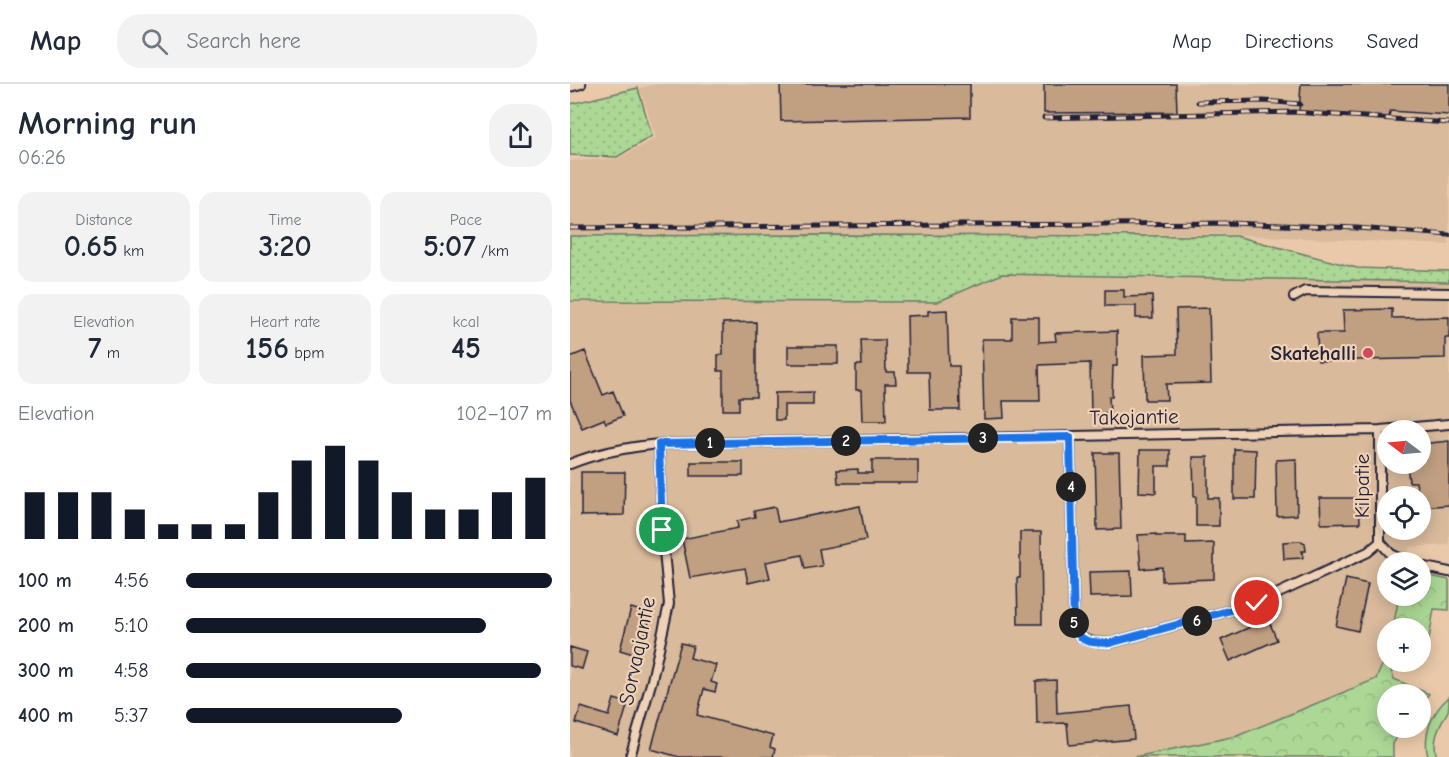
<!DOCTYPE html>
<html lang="en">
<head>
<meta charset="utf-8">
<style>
	:root { --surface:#fff; --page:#f2f2f3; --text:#1f2937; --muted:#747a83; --line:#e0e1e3; --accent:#111827 }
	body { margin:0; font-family:"Comic Neue",sans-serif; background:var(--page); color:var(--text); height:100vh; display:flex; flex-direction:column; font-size:22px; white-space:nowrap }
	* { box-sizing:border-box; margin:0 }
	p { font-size:20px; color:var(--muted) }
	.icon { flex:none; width:33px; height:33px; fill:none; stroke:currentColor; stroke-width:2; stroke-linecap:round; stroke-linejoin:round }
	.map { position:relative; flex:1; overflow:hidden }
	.details { display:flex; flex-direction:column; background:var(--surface); width:570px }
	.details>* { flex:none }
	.needle { width:39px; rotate:286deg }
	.tools { position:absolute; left:807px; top:336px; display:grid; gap:12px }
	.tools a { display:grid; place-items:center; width:54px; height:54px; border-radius:50%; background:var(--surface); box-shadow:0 3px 15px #0003; font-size:30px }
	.pin { position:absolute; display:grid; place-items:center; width:51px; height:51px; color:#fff; margin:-26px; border:3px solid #fff; border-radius:50%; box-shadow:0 2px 6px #0007 }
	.km { position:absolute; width:30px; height:30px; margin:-15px; border-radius:50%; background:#222; color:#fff; font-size:16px; line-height:30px; text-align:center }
	.round { display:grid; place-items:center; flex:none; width:63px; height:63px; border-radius:24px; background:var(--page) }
	.overview { display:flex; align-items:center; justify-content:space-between; height:102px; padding:0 18px }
	h1 { font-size:33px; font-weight:800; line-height:45px }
	.stats { display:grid; grid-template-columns:repeat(3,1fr); gap:9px; height:102px; padding:6px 18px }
	.stats div { display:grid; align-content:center; border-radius:15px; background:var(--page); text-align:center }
	.stats b { font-size:30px; font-weight:800 }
	.stats small { font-size:16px; font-weight:400 }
	.stats p { font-size:16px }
	.chart { height:168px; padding:12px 18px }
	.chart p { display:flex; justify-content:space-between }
	.chart svg { width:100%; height:108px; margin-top:6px; stroke:var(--accent); stroke-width:6 }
	ul { padding:0 18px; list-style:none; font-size:20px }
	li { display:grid; grid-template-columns:96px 72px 1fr; align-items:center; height:45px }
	li i { height:15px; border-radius:8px; background:var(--accent) }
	header { display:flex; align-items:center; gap:36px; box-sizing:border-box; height:84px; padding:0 30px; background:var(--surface); border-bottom:2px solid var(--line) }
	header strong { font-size:28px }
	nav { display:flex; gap:33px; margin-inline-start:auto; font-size:21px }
	.search { width:420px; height:54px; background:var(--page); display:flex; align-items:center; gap:15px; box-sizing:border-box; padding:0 21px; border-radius:24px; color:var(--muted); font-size:22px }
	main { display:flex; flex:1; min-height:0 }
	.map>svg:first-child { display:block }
	.built { fill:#d9ba9b; fill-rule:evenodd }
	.grass { fill:url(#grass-dots); stroke:#677c68; stroke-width:1.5 }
	.forest { fill:url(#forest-crowns); stroke:#677c68; stroke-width:1.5 }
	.pitch { fill:#acd795; stroke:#677c68; stroke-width:1.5 }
	.building { fill:#c1a081; stroke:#22223b; stroke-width:1.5 }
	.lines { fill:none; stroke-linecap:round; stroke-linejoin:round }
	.minor-casing { stroke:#22223b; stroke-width:12 }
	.minor { stroke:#efd2b6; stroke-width:8 }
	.rail-casing { stroke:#22223b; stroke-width:5 }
	.rail { stroke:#efd2b6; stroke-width:3; stroke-dasharray:9; stroke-linecap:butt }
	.route-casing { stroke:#fff; stroke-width:12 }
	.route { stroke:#1a73e8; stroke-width:8 }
	.poi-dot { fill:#d1495b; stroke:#efd2b6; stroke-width:2 }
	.labels { text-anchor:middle; stroke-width:4.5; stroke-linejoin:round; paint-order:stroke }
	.poi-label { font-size:21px; font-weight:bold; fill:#22223b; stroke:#efd2b6; text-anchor:end }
	.street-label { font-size:21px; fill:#22223b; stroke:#efd2b6 }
</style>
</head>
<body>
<header>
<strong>Map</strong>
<div class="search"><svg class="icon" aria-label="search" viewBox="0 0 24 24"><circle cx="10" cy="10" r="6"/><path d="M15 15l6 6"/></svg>Search here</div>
<nav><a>Map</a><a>Directions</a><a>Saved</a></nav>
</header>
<main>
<section class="details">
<div class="overview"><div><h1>Morning run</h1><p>06:26</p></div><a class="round"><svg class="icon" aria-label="share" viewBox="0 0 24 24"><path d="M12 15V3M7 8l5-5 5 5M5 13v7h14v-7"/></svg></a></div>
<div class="stats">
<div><p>Distance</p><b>0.65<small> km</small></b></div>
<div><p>Time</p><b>3:20</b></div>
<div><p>Pace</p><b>5:07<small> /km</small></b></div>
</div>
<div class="stats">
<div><p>Elevation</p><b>7<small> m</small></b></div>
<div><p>Heart rate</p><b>156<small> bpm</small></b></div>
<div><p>kcal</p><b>45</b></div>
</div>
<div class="chart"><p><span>Elevation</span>102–107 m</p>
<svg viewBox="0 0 160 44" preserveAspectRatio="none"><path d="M5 44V25M15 44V25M25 44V25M35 44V32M45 44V38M55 44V38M65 44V38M75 44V25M85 44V12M95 44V6M105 44V12M115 44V25M125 44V32M135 44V32M145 44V25M155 44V19"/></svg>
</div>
<ul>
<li><b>100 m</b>4:56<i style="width:100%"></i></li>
<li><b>200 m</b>5:10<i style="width:82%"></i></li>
<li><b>300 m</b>4:58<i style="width:97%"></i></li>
<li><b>400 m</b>5:37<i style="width:59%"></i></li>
</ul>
</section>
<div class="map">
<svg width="879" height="673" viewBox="0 0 879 673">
	<defs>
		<pattern id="grass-dots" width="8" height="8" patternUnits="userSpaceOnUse" patternTransform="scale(1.5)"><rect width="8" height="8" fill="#acd795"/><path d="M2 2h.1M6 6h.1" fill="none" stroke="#94b881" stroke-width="1.8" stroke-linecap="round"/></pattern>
		<pattern id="forest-crowns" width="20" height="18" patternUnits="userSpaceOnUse" patternTransform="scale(1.5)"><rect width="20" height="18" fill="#acd795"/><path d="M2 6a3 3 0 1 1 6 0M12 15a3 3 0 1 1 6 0" fill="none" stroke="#94b881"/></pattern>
	</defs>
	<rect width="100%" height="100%" fill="#e9c9a9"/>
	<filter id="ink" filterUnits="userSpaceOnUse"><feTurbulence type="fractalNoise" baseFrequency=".0167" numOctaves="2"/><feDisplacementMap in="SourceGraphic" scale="12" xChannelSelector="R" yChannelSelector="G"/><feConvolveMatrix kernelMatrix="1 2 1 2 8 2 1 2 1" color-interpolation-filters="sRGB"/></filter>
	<g filter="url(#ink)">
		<path class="built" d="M85,0h794v161l-227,-11 -652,2v-75l47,-2 39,-21 -16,-50z
			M432,190l447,8v263l-39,2 -4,15h-18v34h11l-6,32h-5l-1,30 -11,21 -139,57 -103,21h-564v-456l367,1zM818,346h32v34h-32zM818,412h32v34h-32z"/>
		<path class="grass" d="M68,4l14,48 -35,21 -47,-2v-51z
			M239,151l427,1 121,32 92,3v11l-447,-8 -65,28 -367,-1v-65z"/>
		<path class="forest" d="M851,490l28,6v30l-15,-1 -5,30 -8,4 -1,-15h-27l6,-32h21z
			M817,570l1,8 6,17 35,15 -8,8 -1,-8h-32v34h14l-9,16v13h-259l103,-21 139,-57z"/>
		<path class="pitch" d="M879,613c0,4 0,11 -1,14 -8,15 -17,28 -11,46h-9c-6,-23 4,-45 21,-60z"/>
		<path class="building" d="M210,0h190v33l-189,4z
			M474,0h132l1,28 -133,1z
			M731,0h148v31l-59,-4 -1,7 -90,-6z
			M535,206h19v7l28,-1 1,22h-17v-12h-31z
			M639,224l2,75 -45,1 1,16h-22l-1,-45 33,-1 -1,-45z
			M822,225v9l57,-1v21h-4v20l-127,3 -1,-28h27l-1,-23z
			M377,226l2,56h10l1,44h-30l-1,-38h-21l-1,-56 21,-1v-4z
			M442,233h27v25l17,-1 -1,-8 62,-2v35h-4l-1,31h-3l1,16h-6v5h-7v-4h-6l-1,-51 -51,2 1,36h-37l1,17 -20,1 -2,-80h30z
			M186,238v75h-17v13h-16v-39h-5v-16h5v-32z
			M291,256h24l1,32h9l1,12h-11l1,37h-24l-1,-31h-5v-25h6z
			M218,262h50v18h-50z
			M15,267l18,44 10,-4 10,25 -17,7 -2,-4 -22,9 -12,-28v-43z
			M243,308v13h-29v15h-9v-27z
			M879,357v64l-29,2v-11h-2l-2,-14h-7l-2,-18h13v-20z
			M664,365l22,1 -1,49h-21z
			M570,366h30v16h-14v27l-17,-1z
			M525,369h24l2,76 -24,1z
			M623,373h15v41h11v28h-23v-30h-2z
			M726,375l1,56 -20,1 -1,-56z
			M302,376h46v23h-80l-1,-13 21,-1v4h14z
			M121,378h52v14h-52z
			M11,388h44l-1,43 -43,1z
			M750,414h39l1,25 -39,1z
			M290,422l6,34 -47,9 3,17 -17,3 -3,-14 -36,7 4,16 -22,5 -3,-15 -55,10 -8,-39 56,-11 -1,-7 18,-4 -1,-6 21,-4 3,15z
			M450,448h21l1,92h-24l-1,-46h3z
			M586,450v2h30v8l28,-1v36l-52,2v-14l-21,2 -3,-34z
			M731,457l4,2 1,8h-4l1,7 -19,1 -1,-17z
			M561,487l1,25 -42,1 -1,-25z
			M776,495l22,5 -10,47 -22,-5z
			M61,524l20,6 -11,42 -20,-6z
			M698,535l9,21 -47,21 -9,-21z
			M111,559l12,3 -3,12 26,7 -5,17 6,2 -2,8 -11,-3 -7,26 76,21 -3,11 5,2 -2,8h-94l-28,-8z
			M0,563l17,5 -5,17 -12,-3z
			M486,596l1,33 74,-7 3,33 -65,6 -2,-22 -30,1 -1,-43z
			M44,615l14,4 -10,33 -42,-13 5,-16 28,9z"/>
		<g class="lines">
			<g class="minor-casing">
				<path id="minor" d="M0,3l11,-3
					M724,213l11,-6 144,2
					M810,346v112l11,12 17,8
					M500,353l4,190c7,16 19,15 36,16l147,-40 111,-51 12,-10
					M0,380c29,-12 59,-17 89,-20l721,-14 69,-6
					M850,482l29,6
					M60,673l22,-77 17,-76 -7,-74 -3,-86"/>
			</g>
			<use href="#minor" class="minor"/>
			<g class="rail-casing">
				<path id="rail" d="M628,18l66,-1 36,3
					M474,34l250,-6 155,11
					M0,144l660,-5 127,5 92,7"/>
			</g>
			<use href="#rail" class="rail"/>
		</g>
	</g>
	<g class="lines" filter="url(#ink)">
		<g class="route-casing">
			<path id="route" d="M92,446l-3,-86 411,-7 4,190c8,18 19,15 36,16l147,-40"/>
		</g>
		<use href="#route" class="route"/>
	</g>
	<circle class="poi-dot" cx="798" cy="269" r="6"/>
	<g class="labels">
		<g class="poi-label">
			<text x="786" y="276">Skatehalli</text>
		</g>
		<g class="street-label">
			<text transform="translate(564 333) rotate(-1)" y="7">Takojantie</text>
			<text transform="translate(792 402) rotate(-90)" y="7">Kilpatie</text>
			<text transform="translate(67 567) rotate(-78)" y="7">Sorvaajantie</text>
		</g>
	</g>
</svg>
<div class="tools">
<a><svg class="needle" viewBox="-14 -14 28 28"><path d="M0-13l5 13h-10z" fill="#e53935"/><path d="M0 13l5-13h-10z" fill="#747a83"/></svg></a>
<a><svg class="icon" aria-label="locate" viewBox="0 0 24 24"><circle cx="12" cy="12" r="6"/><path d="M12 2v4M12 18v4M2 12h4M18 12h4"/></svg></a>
<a><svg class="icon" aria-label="layers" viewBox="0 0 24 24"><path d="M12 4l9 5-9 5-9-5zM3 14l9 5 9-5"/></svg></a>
<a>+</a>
<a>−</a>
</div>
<div class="pin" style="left:92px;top:446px;background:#1e9e55"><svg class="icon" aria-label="arrive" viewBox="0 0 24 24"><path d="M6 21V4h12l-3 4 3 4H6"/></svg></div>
<div class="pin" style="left:687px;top:519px;background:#d93025"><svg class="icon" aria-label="check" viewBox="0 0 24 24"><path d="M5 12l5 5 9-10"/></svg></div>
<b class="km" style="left:140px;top:359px">1</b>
<b class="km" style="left:276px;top:357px">2</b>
<b class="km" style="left:413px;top:354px">3</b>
<b class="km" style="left:501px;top:403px">4</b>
<b class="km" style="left:504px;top:539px">5</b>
<b class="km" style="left:627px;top:537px">6</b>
</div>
</main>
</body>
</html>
